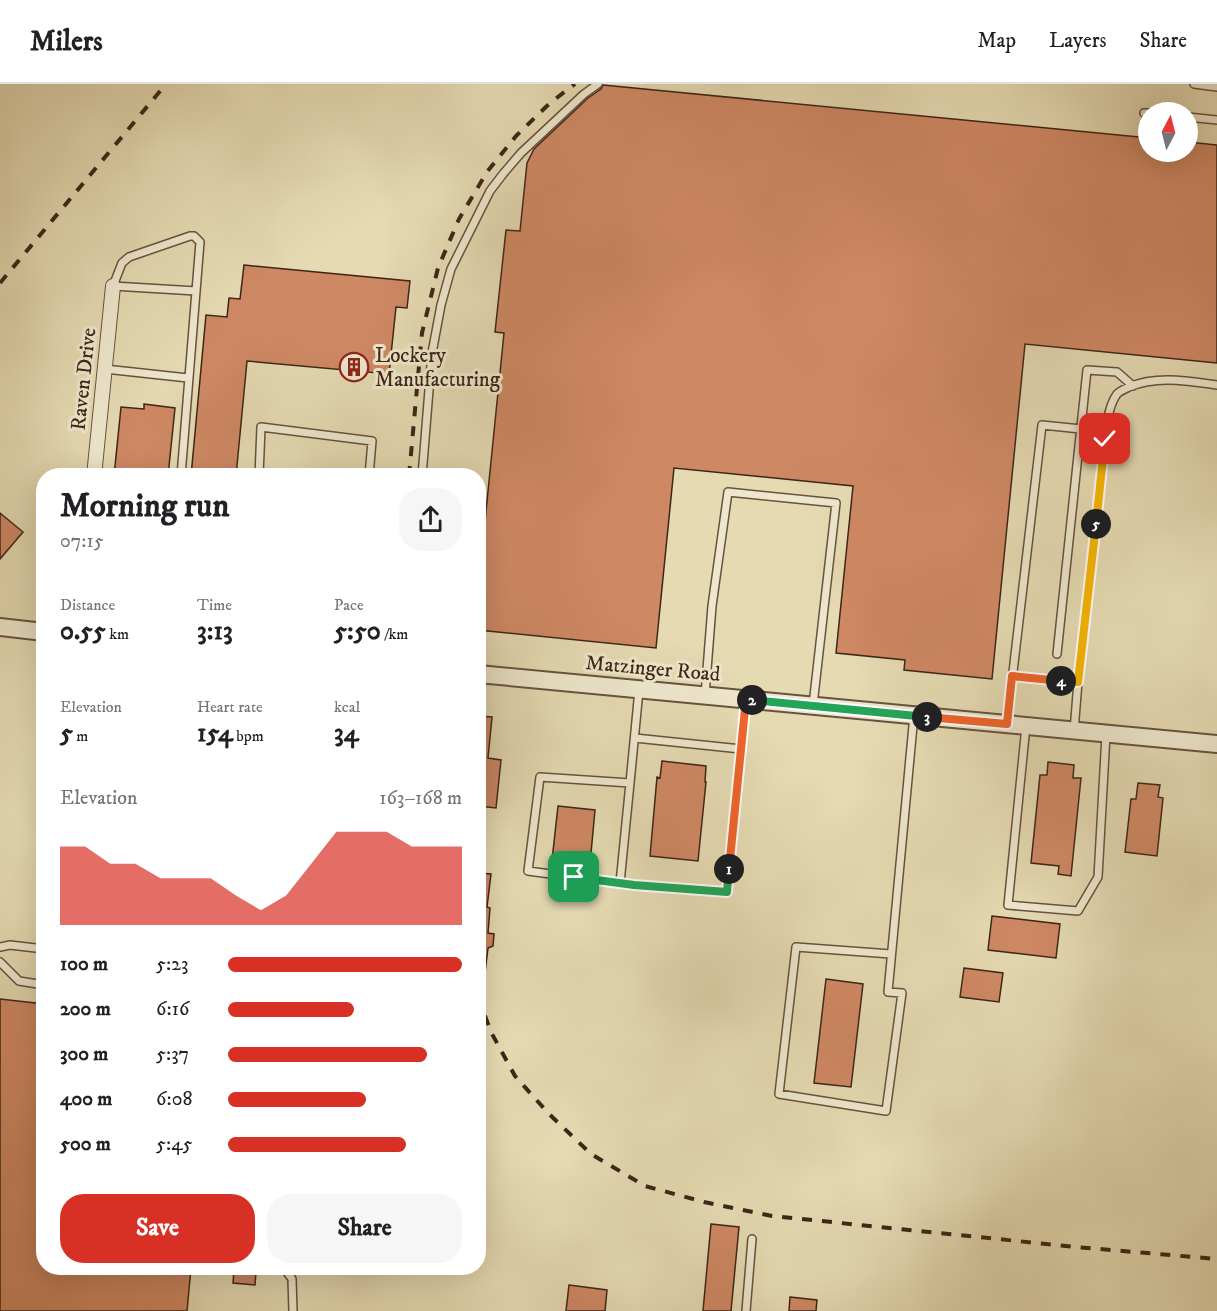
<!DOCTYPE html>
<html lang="en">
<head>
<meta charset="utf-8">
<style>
	:root { --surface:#fff; --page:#f6f6f6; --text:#202124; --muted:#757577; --line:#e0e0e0; --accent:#d93025 }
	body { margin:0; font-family:"IM FELL DW Pica",serif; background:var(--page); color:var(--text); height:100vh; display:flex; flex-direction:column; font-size:22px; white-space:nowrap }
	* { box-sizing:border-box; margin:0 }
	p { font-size:20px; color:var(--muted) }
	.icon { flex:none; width:33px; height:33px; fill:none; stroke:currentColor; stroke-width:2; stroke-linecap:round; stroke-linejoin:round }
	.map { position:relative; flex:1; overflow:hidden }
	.details { position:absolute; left:36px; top:384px; width:450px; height:807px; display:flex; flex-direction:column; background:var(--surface); border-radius:24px; box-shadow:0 6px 24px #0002 }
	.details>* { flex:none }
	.needle { width:39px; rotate:7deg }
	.buttons { position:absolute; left:1138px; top:18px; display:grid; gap:12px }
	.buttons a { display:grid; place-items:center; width:60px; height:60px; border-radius:50%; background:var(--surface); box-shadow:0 6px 24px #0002; font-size:30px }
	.pin { position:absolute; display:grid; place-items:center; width:51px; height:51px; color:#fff; margin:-26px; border-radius:12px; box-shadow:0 3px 9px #0006 }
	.km { position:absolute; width:30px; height:30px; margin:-15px; border-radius:50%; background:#222; color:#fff; font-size:16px; line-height:30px; text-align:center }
	.round { display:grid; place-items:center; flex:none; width:63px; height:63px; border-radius:24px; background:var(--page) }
	.head { display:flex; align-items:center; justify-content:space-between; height:102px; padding:0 24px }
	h1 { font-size:33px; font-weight:700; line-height:45px }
	.stats { display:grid; grid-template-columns:repeat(3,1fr); gap:9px; height:102px; padding:6px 24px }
	.stats div { display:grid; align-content:center }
	.stats b { font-size:26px; font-weight:700 }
	.stats small { font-size:16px; font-weight:400 }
	.stats p { font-size:16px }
	.chart { height:168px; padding:12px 24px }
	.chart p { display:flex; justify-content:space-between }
	.chart svg { width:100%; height:108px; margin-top:6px; fill:var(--accent); opacity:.7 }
	.primary-button { display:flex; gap:12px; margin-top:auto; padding:12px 24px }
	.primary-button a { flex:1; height:69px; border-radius:24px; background:var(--accent); color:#fff; font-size:24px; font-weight:700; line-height:69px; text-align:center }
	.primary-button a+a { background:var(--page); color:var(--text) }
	ul { padding:0 24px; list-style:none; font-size:20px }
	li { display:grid; grid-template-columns:96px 72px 1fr; align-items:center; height:45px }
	li i { height:15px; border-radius:8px; background:var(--accent) }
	header { display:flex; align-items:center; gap:36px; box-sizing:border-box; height:84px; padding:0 30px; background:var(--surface); border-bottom:2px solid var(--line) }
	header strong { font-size:28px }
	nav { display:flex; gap:33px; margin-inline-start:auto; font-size:21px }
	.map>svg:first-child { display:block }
	.building { fill:#ce8864; stroke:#3d2517; stroke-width:1.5 }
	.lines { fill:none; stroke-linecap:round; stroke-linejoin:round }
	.service-casing { stroke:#67523e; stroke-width:10 }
	.minor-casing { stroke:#67523e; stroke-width:16 }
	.tertiary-casing { stroke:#67523e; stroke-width:20 }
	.service { stroke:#eee7cd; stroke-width:7 }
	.minor { stroke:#eee7cd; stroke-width:14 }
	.tertiary { stroke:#eee7cd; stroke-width:16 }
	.rail { stroke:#3d2517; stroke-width:4; stroke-dasharray:10 10; stroke-linecap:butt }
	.split-1-casing { stroke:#fff; stroke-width:12 }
	.split-2-casing { stroke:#fff; stroke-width:12 }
	.split-3-casing { stroke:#fff; stroke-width:12 }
	.split-4-casing { stroke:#fff; stroke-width:12 }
	.split-5-casing { stroke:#fff; stroke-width:12 }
	.split-6-casing { stroke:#fff; stroke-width:12 }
	.split-1 { stroke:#22a559; stroke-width:8 }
	.split-2 { stroke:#f0652b; stroke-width:8 }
	.split-3 { stroke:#22a559; stroke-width:8 }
	.split-4 { stroke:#f0652b; stroke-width:8 }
	.split-5 { stroke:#f5b400; stroke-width:8 }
	.split-6 { stroke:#f5b400; stroke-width:8 }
	.labels { text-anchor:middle; stroke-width:6; stroke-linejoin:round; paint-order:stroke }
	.poi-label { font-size:21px; fill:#3d2517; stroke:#eee7cd; text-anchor:start }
	.street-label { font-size:21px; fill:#3d2517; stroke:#eee7cd }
</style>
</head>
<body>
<header>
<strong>Milers</strong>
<nav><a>Map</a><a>Layers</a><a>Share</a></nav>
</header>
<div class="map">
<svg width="1217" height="1227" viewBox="0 0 1217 1227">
	<rect width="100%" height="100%" fill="#e5dab2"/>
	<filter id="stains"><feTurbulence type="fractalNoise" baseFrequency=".00333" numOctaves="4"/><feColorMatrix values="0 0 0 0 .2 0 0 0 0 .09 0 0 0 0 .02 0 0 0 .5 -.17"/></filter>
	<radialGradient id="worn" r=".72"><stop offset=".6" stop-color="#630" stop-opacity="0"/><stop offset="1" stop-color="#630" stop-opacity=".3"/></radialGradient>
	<path class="building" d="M603,1l546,53v14h39v-10l29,3v218l-192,-19 -33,335 -88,-9 1,-10 -69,-7 17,-167 -179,-18 -18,180 -178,-18v-40l26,-257 -9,-1 11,-102 14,1 7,-68 7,-14 54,-51 13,-9z
		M244,181l166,16 -3,27 -11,-1 -7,67 -142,-13 -11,115h-45l15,-161 21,2 2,-19 11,1z
		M144,320l31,4 -7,68h-54l7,-69 23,2z
		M0,429l23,19 -23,27z
		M478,632l14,1 -4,41 13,2 -5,48 -18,-2z
		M662,677l44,5 -1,16h1l-8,79 -48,-5 7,-79 3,1z
		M1048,678l26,3 -1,13h8l-10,98 -13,-2 1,-8 -28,-3 9,-88h7z
		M1138,699l22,2 -2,12 5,1 -6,58 -32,-4 6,-53h5z
		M558,722l37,4 -5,54 -38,-4z
		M478,789l13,1 -4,33 3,1 -2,25 6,1 -1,12 -5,2 -3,25 -7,-1z
		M992,832l68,8 -4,34 -68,-8z
		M964,884l39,5 -4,29 -39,-5z
		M826,895l37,5 -12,103 -37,-4z
		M0,915l44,5v264h147l-4,43h-187z
		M711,1140l28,3 -8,84h-28z
		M234,1186l22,2 -1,13 -22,-2z
		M569,1201l38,5 -2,21h-39z
		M790,1213l27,3 -1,11h-27z"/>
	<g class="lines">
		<g class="service-casing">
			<path id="service" d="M1194,0l23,3
				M1144,29h5
				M1188,33l29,3
				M105,285l83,9
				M181,392l19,-234 -6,-6h-4l-61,21 -7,6 -9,23 83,5
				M259,392l2,-49 111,14 -3,35
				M422,392l10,-123 9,-48 10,-36 39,-78 13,-17 18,-21 63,-59 14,-10
				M1057,570l30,-284 30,2 16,14
				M1013,592l65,6
				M639,606l-9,93 -90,-6 -12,94 106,14 93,7 19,-193
				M705,611l7,-89 16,-114 108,11 -23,202
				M1007,639l35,-298 39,4
				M1026,642l-18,179 70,6 20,-34 8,-142
				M1074,647l4,-49 27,-243c2,-15 3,-32 12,-45 3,-3 8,-5 12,-7 28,-12 59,-6 88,-2
				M635,654l106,11
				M620,799l10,-100
				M0,863l10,-2 34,4
				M891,870l-95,-7 -17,147 107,17 16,-118 -14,-1 26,-277
				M0,878l19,19 25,4
				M284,1184l8,11 1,32
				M746,1227l6,-72"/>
		</g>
		<g class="minor-casing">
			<path id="minor" d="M94,392l19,-190"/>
		</g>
		<g class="tertiary-casing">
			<path id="tertiary" d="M0,543l44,5
				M478,590l739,70"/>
		</g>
		<use href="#service" class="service"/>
		<use href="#minor" class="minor"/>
		<use href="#tertiary" class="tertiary"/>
		<path class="rail" d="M0,199l166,-199
			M409,392l13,-143 16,-65 21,-49 28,-47 29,-36 34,-33 25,-19
			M478,913l13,35 24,44 34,38 42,40 54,32 59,16 68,14 304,31 141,12"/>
	</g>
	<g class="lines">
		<g class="split-1-casing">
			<path id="split-1" d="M574,793l60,8 93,7 2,-23"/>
		</g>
		<g class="split-2-casing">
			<path id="split-2" d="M729,785l17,-170 6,1"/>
		</g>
		<g class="split-3-casing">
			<path id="split-3" d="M752,616l175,17"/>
		</g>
		<g class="split-4-casing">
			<path id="split-4" d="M927,633l80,7 5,-48 49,5"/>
		</g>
		<g class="split-5-casing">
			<path id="split-5" d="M1061,597l17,1 18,-158"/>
		</g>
		<g class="split-6-casing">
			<path id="split-6" d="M1096,440l9,-85"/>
		</g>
		<use href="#split-1" class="split-1"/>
		<use href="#split-2" class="split-2"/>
		<use href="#split-3" class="split-3"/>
		<use href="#split-4" class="split-4"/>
		<use href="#split-5" class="split-5"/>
		<use href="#split-6" class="split-6"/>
	</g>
	<defs>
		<g id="building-ring" transform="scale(1.5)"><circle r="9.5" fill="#eee7cd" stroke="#8f2418" stroke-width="1.5"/><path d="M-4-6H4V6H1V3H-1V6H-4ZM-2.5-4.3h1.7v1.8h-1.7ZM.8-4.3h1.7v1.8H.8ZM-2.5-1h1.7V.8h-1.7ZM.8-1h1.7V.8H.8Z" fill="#8f2418"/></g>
	</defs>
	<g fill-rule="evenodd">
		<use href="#building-ring" x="354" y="283"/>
	</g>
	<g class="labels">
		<g class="poi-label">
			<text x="375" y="278">Lockery<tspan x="375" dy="24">Manufacturing</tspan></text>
		</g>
		<g class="street-label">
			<text transform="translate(83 295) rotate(-84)" y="7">Raven Drive</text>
			<text transform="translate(653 584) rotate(5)" y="7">Matzinger Road</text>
		</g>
	</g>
	<rect width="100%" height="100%" filter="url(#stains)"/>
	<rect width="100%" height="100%" fill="url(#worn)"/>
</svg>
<div class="buttons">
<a><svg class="needle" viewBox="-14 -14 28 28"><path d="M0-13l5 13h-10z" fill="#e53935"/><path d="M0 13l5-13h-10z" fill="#757577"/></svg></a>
</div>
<div class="pin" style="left:574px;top:793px;background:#1e9e55"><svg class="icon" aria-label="arrive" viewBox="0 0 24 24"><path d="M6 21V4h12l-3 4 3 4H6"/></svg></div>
<div class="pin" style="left:1105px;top:355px;background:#d93025"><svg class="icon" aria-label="check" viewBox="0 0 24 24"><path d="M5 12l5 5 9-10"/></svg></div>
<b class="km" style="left:729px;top:785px">1</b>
<b class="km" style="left:752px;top:616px">2</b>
<b class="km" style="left:927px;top:633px">3</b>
<b class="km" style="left:1061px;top:597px">4</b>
<b class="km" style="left:1096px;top:440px">5</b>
<section class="details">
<div class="head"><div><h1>Morning run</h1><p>07:15</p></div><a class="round"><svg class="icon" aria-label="share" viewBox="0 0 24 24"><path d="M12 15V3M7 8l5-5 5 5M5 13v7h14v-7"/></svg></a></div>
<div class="stats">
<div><p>Distance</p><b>0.55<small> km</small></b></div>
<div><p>Time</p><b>3:13</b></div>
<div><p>Pace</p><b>5:50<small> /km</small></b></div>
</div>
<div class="stats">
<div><p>Elevation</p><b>5<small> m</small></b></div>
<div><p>Heart rate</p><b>154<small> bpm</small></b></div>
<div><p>kcal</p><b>34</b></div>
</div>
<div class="chart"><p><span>Elevation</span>163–168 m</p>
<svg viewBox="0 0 160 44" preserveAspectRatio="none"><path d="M0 44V12L10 12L20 19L30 19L40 25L50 25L60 25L70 32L80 38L90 32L100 19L110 6L120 6L130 6L140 12L150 12L160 12V44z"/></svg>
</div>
<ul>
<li><b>100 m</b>5:23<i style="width:100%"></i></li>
<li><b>200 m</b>6:16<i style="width:54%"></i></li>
<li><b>300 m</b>5:37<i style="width:85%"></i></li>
<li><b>400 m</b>6:08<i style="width:59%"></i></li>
<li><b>500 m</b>5:45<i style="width:76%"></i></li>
</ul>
<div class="primary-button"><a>Save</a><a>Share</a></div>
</section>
</div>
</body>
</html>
